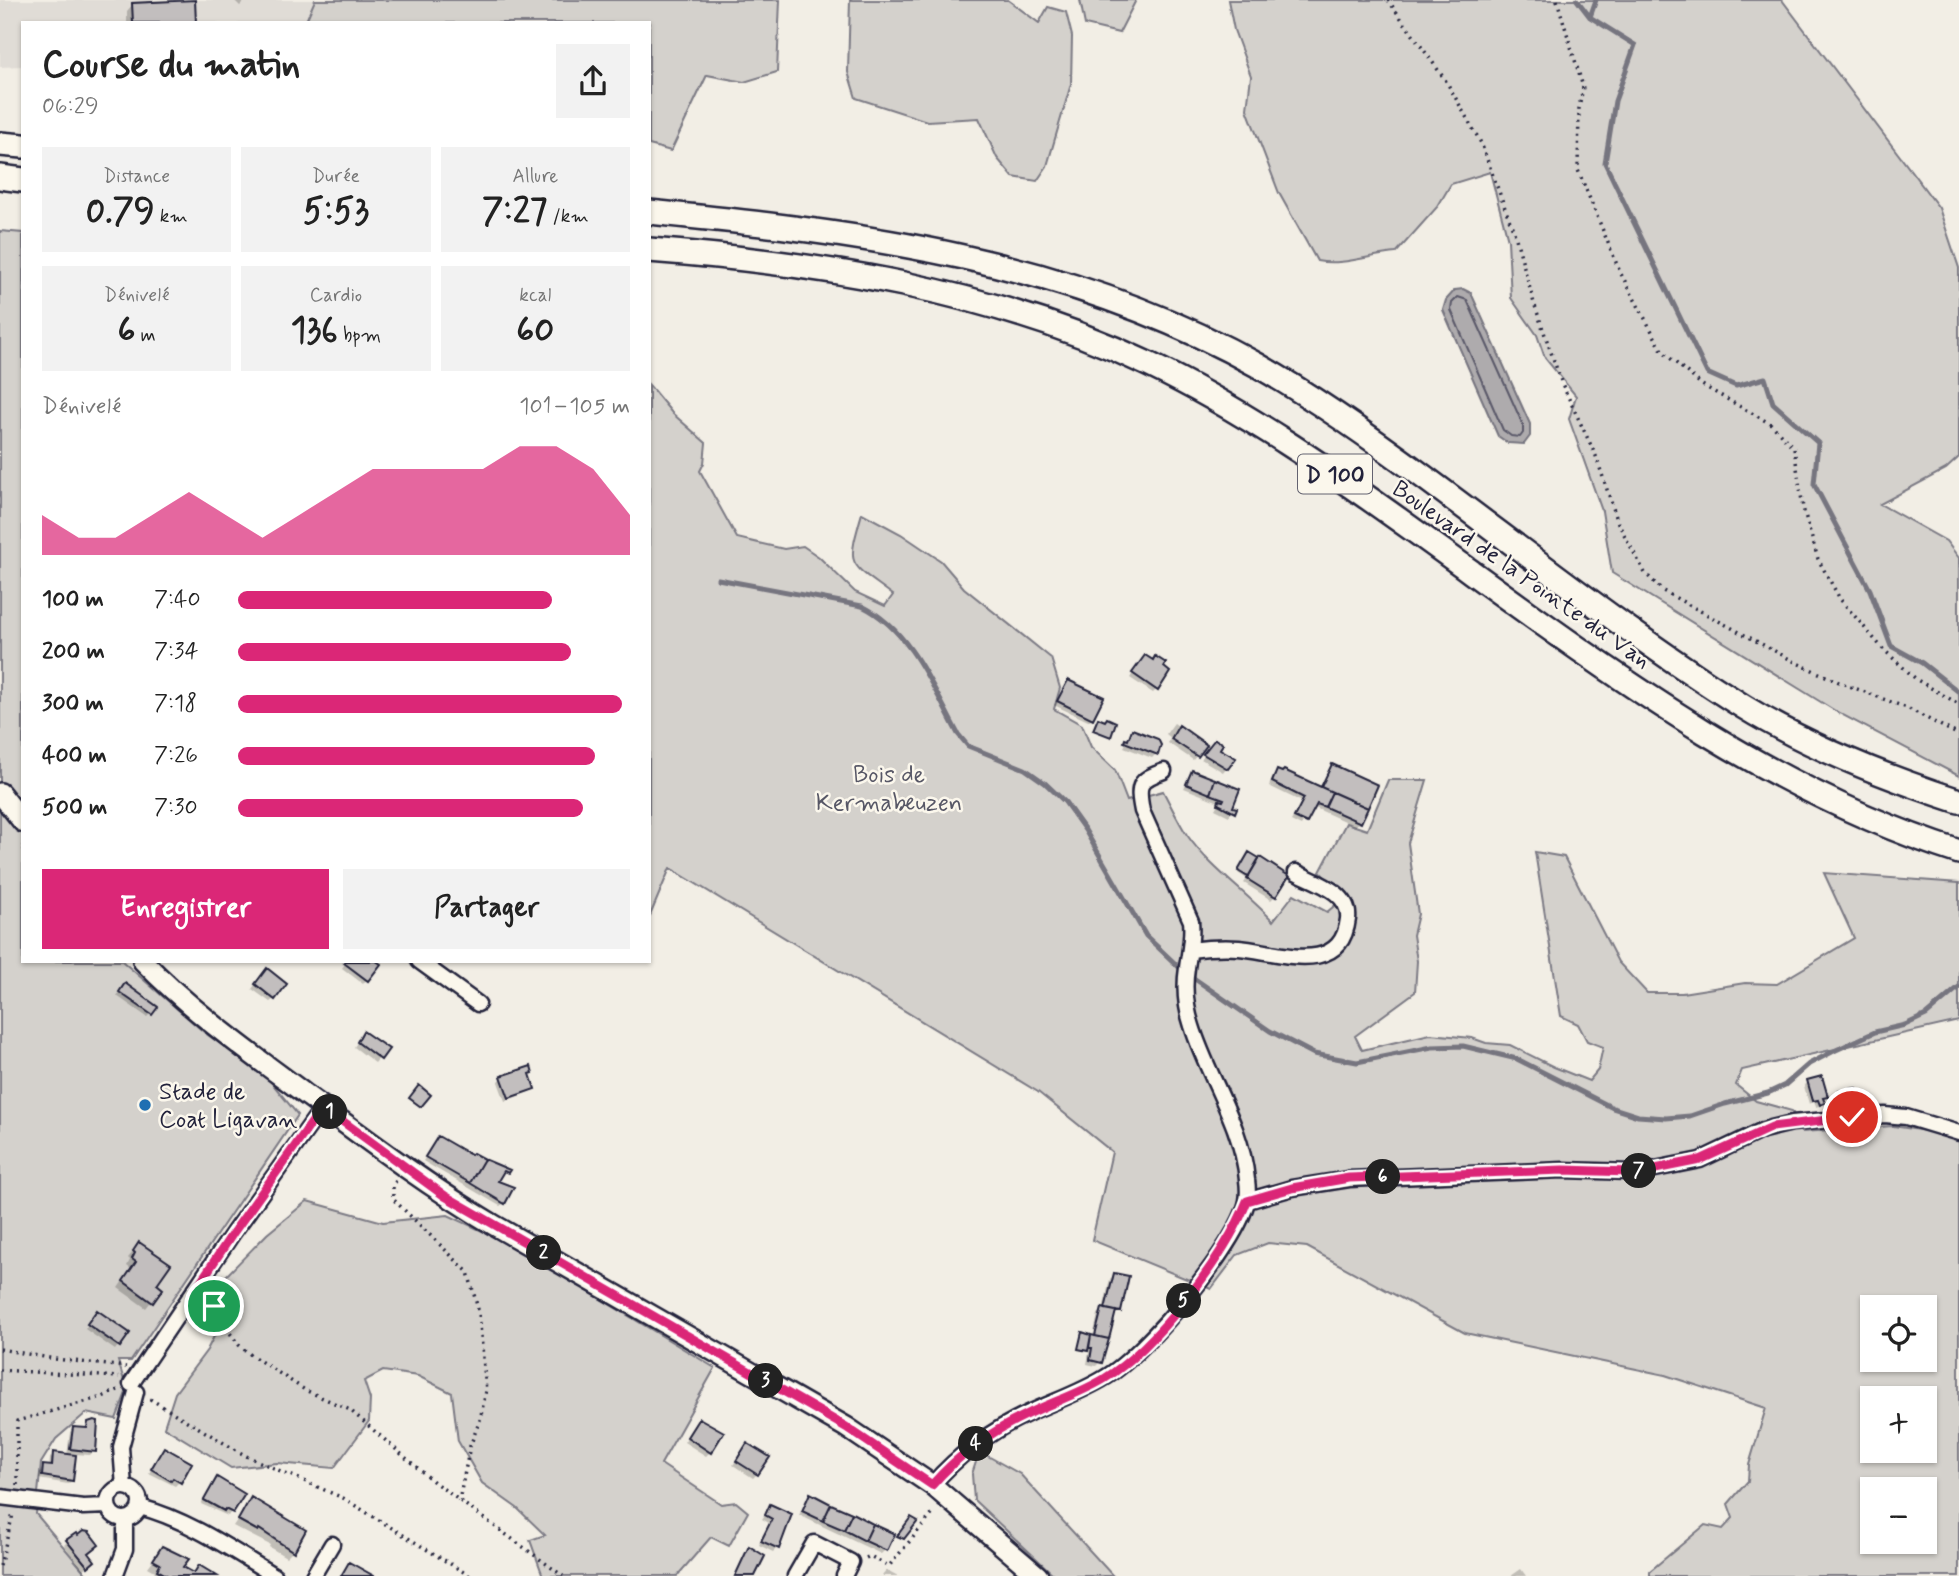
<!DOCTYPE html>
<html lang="fr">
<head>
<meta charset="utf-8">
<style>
	:root { --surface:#fff; --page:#f2f2f2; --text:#222; --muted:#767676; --accent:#db2777 }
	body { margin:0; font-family:Mynerve,sans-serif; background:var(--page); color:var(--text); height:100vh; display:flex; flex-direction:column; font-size:26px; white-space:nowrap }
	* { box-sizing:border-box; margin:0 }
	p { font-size:23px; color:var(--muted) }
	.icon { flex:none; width:38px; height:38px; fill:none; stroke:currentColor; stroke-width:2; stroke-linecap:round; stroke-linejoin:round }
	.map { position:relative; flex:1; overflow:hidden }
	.side { position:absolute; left:21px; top:21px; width:630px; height:942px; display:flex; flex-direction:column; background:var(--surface); border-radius:0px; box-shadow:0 2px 5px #0004 }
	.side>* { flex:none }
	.fabs { position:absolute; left:1860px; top:1295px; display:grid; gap:14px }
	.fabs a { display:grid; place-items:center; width:77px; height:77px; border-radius:0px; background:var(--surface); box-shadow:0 2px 5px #0004; font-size:35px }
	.pin { position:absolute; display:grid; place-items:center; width:60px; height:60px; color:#fff; margin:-30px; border:4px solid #fff; border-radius:50%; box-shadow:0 2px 7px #0007 }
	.km { position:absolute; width:35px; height:35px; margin:-18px; border-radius:50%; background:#222; color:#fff; font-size:19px; line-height:35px; text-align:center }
	.round { display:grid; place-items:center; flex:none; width:74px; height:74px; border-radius:0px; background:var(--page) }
	.summary { display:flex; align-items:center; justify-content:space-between; height:119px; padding:0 21px }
	h1 { font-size:38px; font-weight:700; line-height:52px }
	.metrics { display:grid; grid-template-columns:repeat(3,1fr); gap:10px; height:119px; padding:7px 21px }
	.metrics div { display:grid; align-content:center; border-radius:0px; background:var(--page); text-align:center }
	.metrics b { font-size:35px; font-weight:700 }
	.metrics small { font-size:19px; font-weight:400 }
	.metrics p { font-size:19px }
	.chart { height:196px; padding:14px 21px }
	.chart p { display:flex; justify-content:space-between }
	.chart svg { width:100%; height:126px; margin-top:7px; fill:var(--accent); opacity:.7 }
	.cta { display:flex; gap:14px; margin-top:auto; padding:14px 21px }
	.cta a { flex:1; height:80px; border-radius:0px; background:var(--accent); color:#fff; font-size:28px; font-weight:700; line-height:80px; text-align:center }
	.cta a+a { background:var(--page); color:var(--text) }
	ul { padding:0 21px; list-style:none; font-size:23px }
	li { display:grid; grid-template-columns:112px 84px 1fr; align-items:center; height:52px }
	li i { height:18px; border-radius:9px; background:var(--accent) }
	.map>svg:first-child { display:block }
	.built { fill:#e0dcd6 }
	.green { fill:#d4d1cc; stroke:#7b7a84; stroke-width:2; fill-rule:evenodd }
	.water { fill:#aeabad; stroke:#76747f; stroke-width:2 }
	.shadow { fill:#0003 }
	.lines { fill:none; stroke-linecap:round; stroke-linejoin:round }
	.shore { stroke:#5a5969; stroke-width:2 }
	.stream { stroke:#76747f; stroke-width:5 }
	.building { fill:#c2bebe; stroke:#22223b; stroke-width:2 }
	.minor-casing { stroke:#22223b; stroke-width:19 }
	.secondary-casing { stroke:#22223b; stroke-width:24 }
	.trunk-casing { stroke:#22223b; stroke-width:28 }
	.path { stroke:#22223b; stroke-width:3.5; stroke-dasharray:2 5; stroke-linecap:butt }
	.minor { stroke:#fbf7ec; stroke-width:14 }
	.secondary { stroke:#fbf7ec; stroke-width:19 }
	.trunk { stroke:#fbf7ec; stroke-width:23 }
	.route-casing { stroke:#fff; stroke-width:14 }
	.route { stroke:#db2777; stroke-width:9 }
	.poi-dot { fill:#1f6fb2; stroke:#fbf7ec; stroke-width:2.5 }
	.labels { text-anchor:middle; stroke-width:5; stroke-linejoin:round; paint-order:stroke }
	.shield { fill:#fbf7ec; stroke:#636270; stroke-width:2 }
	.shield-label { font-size:23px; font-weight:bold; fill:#22223b }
	.street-label { font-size:24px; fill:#22223b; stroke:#fbf7ec }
	.park-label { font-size:24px; fill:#575766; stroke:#fbf7ec }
	.poi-label { font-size:24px; fill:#22223b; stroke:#fbf7ec; text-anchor:start }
</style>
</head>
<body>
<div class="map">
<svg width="1959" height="1576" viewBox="0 0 1959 1576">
	<rect width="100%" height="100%" fill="#f2eee5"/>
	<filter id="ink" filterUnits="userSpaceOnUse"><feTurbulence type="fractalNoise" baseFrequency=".0143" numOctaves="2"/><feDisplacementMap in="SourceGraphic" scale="14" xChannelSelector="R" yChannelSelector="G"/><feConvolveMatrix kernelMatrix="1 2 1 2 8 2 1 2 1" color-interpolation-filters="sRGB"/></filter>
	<g filter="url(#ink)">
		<path class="built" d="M0,0h315l-10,23h-282v43l-23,1z"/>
		<path class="green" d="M315,0h465l-3,72 -33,10 -37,-7 -36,76 -22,-6v-122h-344z
			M850,0h158l31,23 9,-16 18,5 6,24 -1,48 -24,82 -10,15 -24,-4 -16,-19 -18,-40 -52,3 -71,-23 -8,-26z
			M1080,0h56l-17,33 -34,-8z
			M1228,0h554l157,208 20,60v189l-13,12 -66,35 66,37 13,17v218l-122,-64 -225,-139 -10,-62 -33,-92 7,-23 -31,-38 -8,-23 -26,-37 -3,-58 -18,-68 -39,12 -13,22 -42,47c-26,2 -54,13 -79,8l-38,-68 -32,-84 4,-33 -17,-46z
			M0,231l23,2v728h99l83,72 62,44 31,38 -167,246h-13l9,29 -11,29 -30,-6 -30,26 -15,24 -5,51 52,62h-88z
			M649,385l23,28 34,30 -2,20 -4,8 37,67 47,11 19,-3 16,11 36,35 30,14 8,-11c-45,-34 -47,-26 -31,-82l39,21 40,27 23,27 87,70 9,30 -6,21 28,16 9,22 24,23 12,31 36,-10c8,15 15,30 24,44 23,33 59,57 86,86l21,-27 33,18 18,-15 -25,-25 26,-49 21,7 21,-50h39l-19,63 10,71 -5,21 4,26 -2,31 -60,44 7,14 68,-16 42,4 14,5 24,2 44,22 35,14 9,-11 5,-23 -16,-6 -9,-17 -17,-8 -26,-164 29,5 54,105 29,31h35l63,-10 32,1 77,-46 -30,-65 135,10v138l-217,49 -6,15 20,16 36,10 10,21 91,-6 66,10v440h-309v-5l55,-46 18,4 10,-11 -5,-14 20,-23 1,-16 17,-57 -101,-33 -200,-42 -158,-86 -39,-4 -31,12 -26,34 -119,-49 20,-88 -74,-60 -368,-224 -21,50zM1872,1307h53v53h-53zM1872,1398h53v53h-53zM1872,1489h53v53h-53z
			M307,1201l76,21 65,-7 60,28 207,125 -54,96 60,40 15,-2 12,10 -19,34 -18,-9 -34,39h-134l-13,-36 15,-5 -28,-27 -35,-25 -24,-42 -6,-48 -34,-17 -35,-5 -19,10 6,18 -1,22 -35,47 -57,-5 -46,5 -67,-41 11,-34 32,-43 18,-35 -3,-35 45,-46z
			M986,1455l34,19 93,102h-58l-79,-74 -2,-2 -2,-26 5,-15z"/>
		<path class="water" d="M1463,289l8,4 59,131v12l-6,8 -16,-1 -10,-7 -55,-126 3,-10 9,-10z"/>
		<path class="shadow" d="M234,0h12l-6,6z
			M133,4l61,19h-67v-12z
			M1141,661l15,29 -3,3 -23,-15z
			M1068,682l24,36 -4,3 -34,-16z
			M1174,723l31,22 -12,15 -25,-17 3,-5 -5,-4z
			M1133,731l23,23 -4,4 -28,-11z
			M1212,745l21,14 -10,13 -22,-13z
			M1332,766l44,20 -17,36 -4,4 -42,-19 -12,19 -10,-5 11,-19 -33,-16 4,-10 4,-4 43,16z
			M1192,772l45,18 -7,18 4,1 -5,7 -14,-7 4,-7 -35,-14z
			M1250,854l9,6 16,36 -4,4 -27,-17 3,-4 -9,-6z
			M347,961h26l5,4 -15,19 -21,-16z
			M263,974l11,25 -4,3 -18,-13z
			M121,989l30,24 -4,4 -30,-21z
			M364,1032l23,17 -12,14 -21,-16z
			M528,1075l5,13 -4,4 -24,9 -7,-19 4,-4z
			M1808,1082l18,14 -7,10 -3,1 -2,-5 -5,2 -5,-18z
			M438,1138l58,44 8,21 -4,3 -77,-45z
			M140,1244l15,40 6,5 -15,19 -28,-20 13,-19 -4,-3 3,-6 -2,-2z
			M1114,1275l5,37 -6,3 -13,47 -4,4 -9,-2 2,-12 -12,-2 4,-14 12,1 5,-23 5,-4 7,-31z
			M94,1316l24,30 -3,4 -30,-21z
			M89,1424l5,27 -4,4 -15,-1 -3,26 -4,4 -29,-5 1,-8 4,-4 5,1 1,-10 4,-4 13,2 3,-24 4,-4 10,2z
			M696,1424l14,28 -4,4 -22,-14z
			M747,1445l10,29 -4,4 -20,-13z
			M161,1453l18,29 -4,4 -26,-13z
			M213,1484l29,10 -14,22 -27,-12z
			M810,1495l75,55 -4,4 -82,-39z
			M251,1500l41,51 -6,6 -17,-10 1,-2 -37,-19z
			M771,1506l6,42 -4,4 -14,-7 10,-22 -7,-4z
			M68,1541l19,13 2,11 -6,5 -19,-25z
			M162,1548l19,20 11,6 7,-7 15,9h-62l3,-5 -7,-4z
			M1521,1569l5,7h-15z
			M887,1570l11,6h-16z"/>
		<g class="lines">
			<path class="shore" d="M1458,297l9,3 56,125v8l-3,4 -9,-1 -8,-6 -52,-120 1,-7z"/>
			<path class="stream" d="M1577,0l13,17 45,28 -20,56 -10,62 102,210 29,13 29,-8 8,25 45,40 -4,41 56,106 21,56 31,17 37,29
				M1590,17l6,-17
				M718,579l144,27c49,24 71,82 96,128l10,12 57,23 20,14 20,19 20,28 61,106 36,34 88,61 44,23 43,8 75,-15 31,-1 54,13 96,49 25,8 28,2 24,-2 35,-12 43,-11 17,-8 24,-21 25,-13 41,-19 30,-7 21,-10 33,-28"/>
		</g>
		<path class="building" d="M195,0l1,23h-63l-1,-20z
			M1145,655l8,5 2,-4 11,7 -2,4 6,5 -12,19 -26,-18z
			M1068,680l36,17 -11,22 -36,-18z
			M1098,718l7,3 2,-3 9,4 -5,15 -18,-7z
			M1179,725l28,20 -9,12 -27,-18z
			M1132,729l26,10 3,6 -3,10 -34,-13 1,-3 3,1z
			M1215,739l8,5 -3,5 16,9 -8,11 -25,-15z
			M1332,764l46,21 -10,23 -47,-21z
			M1192,770l23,9 -5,15 -24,-10z
			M1277,770l5,2 2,-2 48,22 -7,15 -8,-3 -10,19 -13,-6 10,-19 -32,-16z
			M1215,779l25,10 -7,18 4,1 -2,5 -17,-9 1,-4 4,1 1,-2 -14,-5z
			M1332,792l36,16 -7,15 -36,-16z
			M1249,852l10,6 -11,19 -10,-6z
			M1260,857l29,19 -13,21 -29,-18z
			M346,961h30l5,3 -13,17 -24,-18z
			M267,968l20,16 -12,16 -20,-16z
			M125,983l33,24 -6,8 -33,-23z
			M363,1031l26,18 -8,11 -24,-18z
			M531,1066l2,7 -3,1 5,15 -26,9 -8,-22z
			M1822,1076l6,21 -5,1 2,5 -5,2 -2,-5 -5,1 -6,-21z
			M419,1085l12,10 -10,12 -12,-9z
			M1856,1088l1,7 -17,3 -1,-7z
			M438,1136l33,19 2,-2 11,6 -14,24 -45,-26z
			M484,1159l26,11 -2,3 -4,-2 -6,10 16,6 -9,17 -35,-21z
			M139,1242l32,22 -14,20 6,5 -10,14 -30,-22 13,-19 -4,-3 3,-6 -2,-2z
			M1114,1273l15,3 -8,36 -16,-3z
			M1102,1308l14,3 -7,28 -14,-3z
			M97,1310l33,23 -10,14 -33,-23z
			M1082,1332l9,3 -3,16 -10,-2z
			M1091,1335l18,4 -7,24 -12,-3 2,-12h-3z
			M699,1418l25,14 -13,21 -24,-16z
			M94,1420l4,1 -2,31 -26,-3 3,-22 14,1 1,-6z
			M747,1443l23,14 -12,18 -22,-14z
			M164,1447l28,16 -11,20 -8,-5 -2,3 -20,-12z
			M53,1452l23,3 -3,26 -31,-5 1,-11 9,1z
			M217,1477l28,17 -12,19 -8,-4 -1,2 -20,-11z
			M810,1493l21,11 -8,17 -21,-10z
			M251,1497l55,33 -12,22 -35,-23 -1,2 -20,-11z
			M770,1504l22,10 -13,35 -18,-8 11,-22 -7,-4z
			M831,1504l21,9 -8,17 -21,-9z
			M852,1513l21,11 -8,17 -21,-11z
			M911,1517l7,4 -14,18 -7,-3z
			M873,1524l22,10 -8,17 -22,-10z
			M83,1531l6,1 10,13 -10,8 6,8 -7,6 -22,-27 10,-7 2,2z
			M162,1546l27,13 -6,8 11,6 5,-8 18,11h-49l-11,-6 3,-6 -7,-4z
			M749,1546l16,10 -10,20h-20z
			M349,1562l25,14h-33z"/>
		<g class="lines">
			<g class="minor-casing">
				<path id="minor" d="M1190,950c16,-2 33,-3 49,-2 38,3 102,30 109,-29 3,-27 -33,-37 -52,-47
					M419,961l59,43
					M1247,1201l45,-13 57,-9 214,-9 68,2 24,-3 45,-9 63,-30 29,-7 93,-8 21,2 53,16
					M131,1384l102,-151 90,-126
					M932,1485c27,-31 60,-55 97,-72 26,-12 53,-21 77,-36 39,-23 132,-132 141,-176 1,-6 1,-14 0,-21 -5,-56 -39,-102 -55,-154 -6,-18 -8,-39 -5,-58 2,-16 6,-30 4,-47l-49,-110c-5,-26 -4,-31 22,-40
					M108 1503a16 16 0 1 1 32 0a16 16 0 1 1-32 0Z
					M124,1487l-3,-40 15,-55
					M0,1497l83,10 25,-1
					M140,1507c49,13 92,43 135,69
					M115,1576l10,-27v-29
					M313,1576l19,-32
					M795,1576l19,-33 37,19 -7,14"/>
			</g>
			<g class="secondary-casing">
				<path id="secondary" d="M0,793l23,29
					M143,961c48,50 106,91 162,133 62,46 123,92 189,131l352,202 86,58 106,91"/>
			</g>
			<g class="trunk-casing">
				<path id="trunk" d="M0,144l23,2
					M0,177l23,3
					M649,212c214,21 417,47 608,153 60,34 116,74 171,115 104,77 206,158 316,227 67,41 141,70 215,94
					M649,250c170,13 344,40 499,114 96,46 183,107 268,168 170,122 341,256 543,320"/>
			</g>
			<path class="path" d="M1388,0l58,81 35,62 34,92 19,68 28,81 34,72 22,67 27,50 18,18 134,72 42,19 68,26 52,27
				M1557,0l26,87 -4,21 -1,62 42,102 43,80 39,33 69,39 23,24 9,60 15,51 22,40 43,50 34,31 42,24
				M396,1181l-3,4v14l75,73 11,41 7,78 -6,29 -10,26 -11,55
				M209,1297l21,36 9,12 12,10 54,35 45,20 84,72 129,94
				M0,1349l55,10 71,8
				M0,1370l119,7
				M150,1399l96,57 97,42 127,78
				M17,1485v-64l85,-24 16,-7
				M866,1558l4,-2 19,10 46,-55
				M0,1566l13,-52"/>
			<use href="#minor" class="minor"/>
			<use href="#secondary" class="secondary"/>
			<use href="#trunk" class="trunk"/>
		</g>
	</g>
	<g class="lines" filter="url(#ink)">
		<g class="route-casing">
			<path id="route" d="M214,1306l-2,-7 -16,-10 37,-56 90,-126 122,89 401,231 86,58c26,-30 58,-53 94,-70 26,-13 53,-21 78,-36 51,-31 122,-123 143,-178l45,-13 57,-10 214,-8 68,2 24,-3 45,-9 72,-33 80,-10"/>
		</g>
		<use href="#route" class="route"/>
	</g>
	<circle class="poi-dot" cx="145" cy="1105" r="7"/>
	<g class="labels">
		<rect class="shield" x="1298" y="454.5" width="74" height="39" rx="5"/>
		<g class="shield-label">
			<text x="1335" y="482">D 100</text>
		</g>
		<g class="street-label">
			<text transform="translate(1522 574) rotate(35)" y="8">Boulevard de la Pointe du Van</text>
		</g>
		<g class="park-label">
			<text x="889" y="782">Bois de<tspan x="889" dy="28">Kermabeuzen</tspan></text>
		</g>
		<g class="poi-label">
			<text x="159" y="1099">Stade de<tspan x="159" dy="28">Coat Ligavan</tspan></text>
		</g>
	</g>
</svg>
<div class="fabs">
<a><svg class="icon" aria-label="locate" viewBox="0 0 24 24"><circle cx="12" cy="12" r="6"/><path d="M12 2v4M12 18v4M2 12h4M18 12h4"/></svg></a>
<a>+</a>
<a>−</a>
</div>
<div class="pin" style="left:214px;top:1306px;background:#1e9e55"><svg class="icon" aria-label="arrive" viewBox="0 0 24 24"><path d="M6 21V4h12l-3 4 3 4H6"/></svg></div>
<div class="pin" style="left:1852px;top:1117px;background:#d93025"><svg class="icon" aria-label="check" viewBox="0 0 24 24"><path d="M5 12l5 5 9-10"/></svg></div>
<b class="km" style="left:330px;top:1112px">1</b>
<b class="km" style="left:544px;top:1253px">2</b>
<b class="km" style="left:766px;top:1381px">3</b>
<b class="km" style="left:976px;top:1444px">4</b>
<b class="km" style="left:1184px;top:1301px">5</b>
<b class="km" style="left:1383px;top:1177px">6</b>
<b class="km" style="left:1639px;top:1171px">7</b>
<section class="side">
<div class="summary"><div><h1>Course du matin</h1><p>06:29</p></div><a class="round"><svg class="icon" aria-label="share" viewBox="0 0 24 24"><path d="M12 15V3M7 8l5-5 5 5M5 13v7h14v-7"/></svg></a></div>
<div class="metrics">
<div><p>Distance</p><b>0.79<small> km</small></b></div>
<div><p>Durée</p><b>5:53</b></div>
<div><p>Allure</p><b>7:27<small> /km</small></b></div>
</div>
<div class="metrics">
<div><p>Dénivelé</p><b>6<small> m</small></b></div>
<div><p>Cardio</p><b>136<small> bpm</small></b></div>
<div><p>kcal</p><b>60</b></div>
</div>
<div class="chart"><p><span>Dénivelé</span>101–105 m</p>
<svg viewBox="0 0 160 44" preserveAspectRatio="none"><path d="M0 44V30L10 38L20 38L30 30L40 22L50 30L60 38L70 30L80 22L90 14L100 14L110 14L120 14L130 6L140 6L150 14L160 30V44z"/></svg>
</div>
<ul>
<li><b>100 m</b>7:40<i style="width:80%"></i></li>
<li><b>200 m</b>7:34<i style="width:85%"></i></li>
<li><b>300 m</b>7:18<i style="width:98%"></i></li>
<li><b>400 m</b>7:26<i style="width:91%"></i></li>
<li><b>500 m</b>7:30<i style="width:88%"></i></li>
</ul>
<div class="cta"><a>Enregistrer</a><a>Partager</a></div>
</section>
</div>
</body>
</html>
